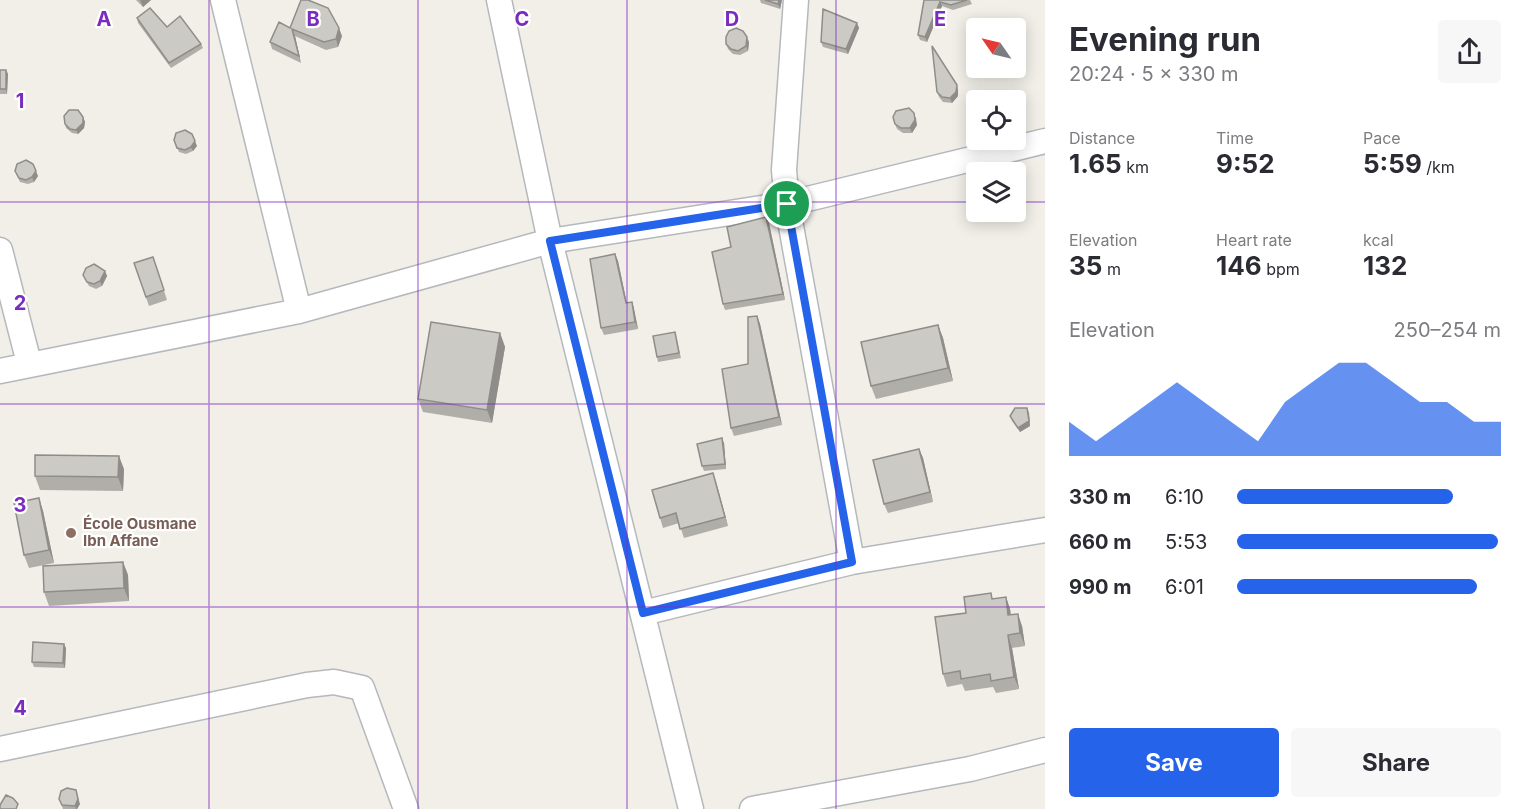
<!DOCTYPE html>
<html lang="en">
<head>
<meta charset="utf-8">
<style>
	:root { --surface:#fff; --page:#f7f7f7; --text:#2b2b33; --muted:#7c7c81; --accent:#2563eb }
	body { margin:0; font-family:Inter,sans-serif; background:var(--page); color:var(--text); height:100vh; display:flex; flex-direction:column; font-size:22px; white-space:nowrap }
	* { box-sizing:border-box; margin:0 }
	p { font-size:20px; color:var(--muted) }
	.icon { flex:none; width:33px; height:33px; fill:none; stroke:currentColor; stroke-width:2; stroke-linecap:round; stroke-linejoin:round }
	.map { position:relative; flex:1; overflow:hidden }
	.details { display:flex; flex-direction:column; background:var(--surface); width:480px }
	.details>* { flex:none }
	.needle { width:39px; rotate:304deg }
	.fabs { position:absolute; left:966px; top:18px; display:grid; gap:12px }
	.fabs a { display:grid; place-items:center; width:60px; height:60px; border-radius:6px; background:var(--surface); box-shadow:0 3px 15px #0003; font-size:30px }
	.pin { position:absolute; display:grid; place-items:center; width:51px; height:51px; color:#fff; margin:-26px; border:3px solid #fff; border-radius:50%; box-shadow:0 2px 6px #0007 }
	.round { display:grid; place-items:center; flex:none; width:63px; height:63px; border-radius:6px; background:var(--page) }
	.summary { display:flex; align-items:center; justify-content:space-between; height:102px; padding:0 24px }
	h1 { font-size:33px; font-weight:700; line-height:45px }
	.metrics { display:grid; grid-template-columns:repeat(3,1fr); gap:9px; height:102px; padding:6px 24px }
	.metrics div { display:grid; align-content:center }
	.metrics b { font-size:26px; font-weight:700 }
	.metrics small { font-size:16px; font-weight:400 }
	.metrics p { font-size:16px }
	.chart { height:168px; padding:12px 24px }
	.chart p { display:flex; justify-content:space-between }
	.chart svg { width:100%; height:108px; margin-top:6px; fill:var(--accent); opacity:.7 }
	.button { display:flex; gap:12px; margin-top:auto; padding:12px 24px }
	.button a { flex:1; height:69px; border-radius:6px; background:var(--accent); color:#fff; font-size:24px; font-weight:700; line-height:69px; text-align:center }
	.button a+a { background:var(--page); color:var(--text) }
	ul { padding:0 24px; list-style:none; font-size:20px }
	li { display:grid; grid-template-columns:96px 72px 1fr; align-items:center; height:45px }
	li i { height:15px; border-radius:8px; background:var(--accent) }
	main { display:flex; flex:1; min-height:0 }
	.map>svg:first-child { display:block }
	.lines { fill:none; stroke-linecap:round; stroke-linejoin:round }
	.minor-casing { stroke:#b5b8bc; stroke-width:27 }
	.minor { stroke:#fff; stroke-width:24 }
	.wall { fill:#afaea9 }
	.shaded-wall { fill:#8f8d8a }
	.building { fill:#cccac5; stroke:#8f8d8a; stroke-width:1.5 }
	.route-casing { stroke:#fff; stroke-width:12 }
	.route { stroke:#2563eb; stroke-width:8 }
	.grid { fill:none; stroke:#7b2cbf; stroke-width:1.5; stroke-opacity:0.55 }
	.education-dot { fill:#8d6e63; stroke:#fff; stroke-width:2 }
	.labels { text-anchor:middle; stroke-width:4.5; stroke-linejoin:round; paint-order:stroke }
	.education-label { font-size:15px; font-weight:bold; fill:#785e54; stroke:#fff; text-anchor:start }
	.grid-label { font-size:20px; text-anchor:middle; font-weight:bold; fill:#7b2cbf; stroke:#fff; stroke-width:4.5; stroke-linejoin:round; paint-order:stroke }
</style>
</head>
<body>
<main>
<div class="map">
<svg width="1045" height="809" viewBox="0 0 1045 809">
	<rect width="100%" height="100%" fill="#f1efe8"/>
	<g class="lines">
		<g class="minor-casing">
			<path id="minor" d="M223,0l76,311
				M499,0l51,241 141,568
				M796,0l-12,170 3,34 65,358
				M0,250l29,113
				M0,371l299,-60 251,-70 237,-37 258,-63
				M643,613l209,-51 193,-32
				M0,749l307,-64 27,-3 28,6 44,121
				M752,809l218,-40 75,-19"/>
		</g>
		<use href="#minor" class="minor"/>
	</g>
	<path class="wall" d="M136,0h15l-8,7z
		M760,0h22l-2,9 -19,-6z
		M924,0h46l2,4 -19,6 -11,-4 -15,36 -7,-2 -2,-5z
		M137,18l64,26 2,4 -32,20 -33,-45z
		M857,23l2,5 -11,26 -25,-7 -2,-5z
		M290,28l52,8 -4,11 -12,3 -31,-14 6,27 -29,-14 -2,-7z
		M749,42l-1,9 -8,4 -7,-1 -5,-5 -2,-5z
		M0,70h6l2,4 -1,20h-7z
		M958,90v6l-6,7 -9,-1 -4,-5 -2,-5z
		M83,117l2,5 -1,6 -6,6 -6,-1 -6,-5 -1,-4z
		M916,117l1,8 -5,8h-9l-6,-4 -2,-5z
		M174,140l23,6 -4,5 -7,3 -7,-2z
		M15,171l23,5 -4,6 -6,2 -8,-2z
		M766,217l3,6 16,77 -60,10 -2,-6 8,-57z
		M615,254l3,7 9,42 5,-1 2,7 4,20 -34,6 -3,-7z
		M153,257l14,43 -18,6 -15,-43z
		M105,271l2,5 -5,10 -6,3 -7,-3 -6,-11z
		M757,316l3,8 22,101 -48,11 -3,-8 17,-64z
		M938,325l5,13 10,43 -77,18 -5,-13z
		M675,332l6,26 -23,4 -1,-5z
		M500,333l5,14 -13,76 -69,-11 -5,-13z
		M1029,413l1,13 -10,6 -8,-11 -2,-5z
		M724,443l2,26 -22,2 -2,-5z
		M919,449l4,9 10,44 -45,11 -4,-9z
		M124,469l-1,22 -83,-1 -5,-14z
		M716,482l12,44 -44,12 -5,-15 -16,5 -3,-10z
		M39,498l4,13 11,52 -25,5 -5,-13z
		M123,562l5,13 1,26 -80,5 -5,-14z
		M1006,597l4,12 1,6 11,11 3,20 -13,2 7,41 -23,4 -3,-6 -28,4 -3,-7 -15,3 -4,-13 23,-61 27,-14z
		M66,648l-1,20 -31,-1 -2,-5z
		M59,799l21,5 -3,5h-14z"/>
	<path class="shaded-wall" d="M140,0h11l-8,7z
		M779,0h3l-2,9 -2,-5z
		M940,2l2,4 -15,36 -2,-5z
		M857,23l2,5 -11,26 -2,-5z
		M339,28l3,8 -4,11 -2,-8z
		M292,29l3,7 6,27 -2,-7z
		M747,37l2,5 -1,9 -2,-5z
		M6,70l2,4 -1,20 -1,-5z
		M957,85l1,5v6l-6,7 -2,-5z
		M914,113l3,12 -5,8 -2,-5z
		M83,117l2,5 -1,6 -6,6 -2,-4z
		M195,141l2,5 -4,5 -2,-4z
		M36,171l2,5 -4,6 -2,-5z
		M766,217l3,6 16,77 -2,-6z
		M615,254l3,7 10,49 -2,-7z
		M105,271l2,5 -5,10 -2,-5z
		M632,302l2,7 4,20 -3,-7z
		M757,316l3,8 22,101 -3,-8z
		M938,325l5,13 10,43 -5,-13z
		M500,333l5,14 -13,76 -5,-13z
		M1027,408l2,5 1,13 -10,6 -2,-4z
		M722,438l2,5 2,26 -1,-5z
		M919,449l4,9 10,44 -3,-10z
		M119,456l5,13 -1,22 -5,-14z
		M713,473l3,9 12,44 -3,-9z
		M39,498l4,13 11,52 -5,-13z
		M123,562l5,13 1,26 -5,-13z
		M1006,597l4,12 2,19 -4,-13z
		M1018,614l4,12 3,20 -5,-13z
		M1008,635l4,13 7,41 -5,-12z
		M64,644l2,4 -1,20 -2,-5z
		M76,790l4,14 -3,5h-1l-1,-3z"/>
	<path class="building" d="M301,0h7l20,8 11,20 -3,11 -12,3 -32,-13 7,27 -29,-14 9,-20 11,6z
		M765,0h14l-1,4z
		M924,0h43l-16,5 -11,-3 -15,35 -7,-2z
		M150,8l17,19 13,-11 21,28 -32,19 -32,-45z
		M823,9l34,14 -11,26 -25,-7z
		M736,28l7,3 4,6 -1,9 -8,5 -7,-2 -5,-5v-7l3,-6z
		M932,46l25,39 -1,7 -6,6 -8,-1 -5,-5z
		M0,70h6v19h-6z
		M909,108l5,5 1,7 -5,8h-9l-6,-4 -2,-7 3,-6z
		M69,110h9l5,7v6l-7,7 -6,-1 -5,-5 -1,-8z
		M185,130l7,4 3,7 -4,6 -6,3 -8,-2 -3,-8 2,-7z
		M26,160l7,4 3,7 -4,6 -6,3 -7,-2 -4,-7 2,-7z
		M766,217l17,77 -60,10 -11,-52 19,-5 -4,-20z
		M615,254l11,49 6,-1 3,20 -34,6 -11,-69z
		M153,257l11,33 -18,7 -12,-34z
		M94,264l11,7 -5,10 -6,3 -7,-2 -4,-7 3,-7z
		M757,316l22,101 -48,11 -9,-59 26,-5v-47z
		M431,322l69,11 -13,77 -69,-11z
		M938,325l10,43 -77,18 -10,-44z
		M675,332l4,21 -22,4 -4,-21z
		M1015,408h12l2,13 -11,7 -8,-12z
		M722,438l3,26 -23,2 -5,-22z
		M919,449l11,43 -46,12 -11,-44z
		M35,455l84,1 -1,21 -83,-1z
		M713,473l12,44 -45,12 -4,-16 -16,5 -8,-28z
		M39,498l10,52 -25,5 -10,-52z
		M123,562l1,26 -80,4 -1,-26z
		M991,593l1,6 14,-2 2,18 10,-1 2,19 -12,2 6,42 -23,4 -1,-7 -29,5 -1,-8 -17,3 -8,-57 31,-4 -2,-16z
		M33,642l31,2 -1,19 -31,-1z
		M67,788l9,2 2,9 -3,7 -13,-1 -3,-6 2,-8z
		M6,795l7,3 5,6 -2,5h-16v-4z"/>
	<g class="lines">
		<g class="route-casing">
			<path id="route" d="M787,204l65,358 -209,51 -93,-372z"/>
		</g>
		<use href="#route" class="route"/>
	</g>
	<path class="grid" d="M209,0v809M418,0v809M627,0v809M836,0v809M0,202h976M1016,202h29M0,404h1045M0,607h1045"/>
	<circle class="education-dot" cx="71" cy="533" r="6"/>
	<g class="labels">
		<g class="education-label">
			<text x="83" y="529">École Ousmane<tspan x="83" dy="17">Ibn Affane</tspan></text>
		</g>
	</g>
	<g class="grid-label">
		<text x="104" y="26">A</text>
		<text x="313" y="26">B</text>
		<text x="522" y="26">C</text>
		<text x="732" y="26">D</text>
		<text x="940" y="26">E</text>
		<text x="20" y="108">1</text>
		<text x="20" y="310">2</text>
		<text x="20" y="512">3</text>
		<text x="20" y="715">4</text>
	</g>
</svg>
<div class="fabs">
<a><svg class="needle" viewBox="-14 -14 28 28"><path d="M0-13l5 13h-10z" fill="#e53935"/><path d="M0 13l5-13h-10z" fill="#7c7c81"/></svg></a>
<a><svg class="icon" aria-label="locate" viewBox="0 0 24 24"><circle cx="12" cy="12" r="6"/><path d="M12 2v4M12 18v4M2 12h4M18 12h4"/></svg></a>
<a><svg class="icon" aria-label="layers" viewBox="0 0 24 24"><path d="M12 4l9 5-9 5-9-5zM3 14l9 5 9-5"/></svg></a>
</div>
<div class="pin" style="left:787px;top:204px;background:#1e9e55"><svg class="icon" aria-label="arrive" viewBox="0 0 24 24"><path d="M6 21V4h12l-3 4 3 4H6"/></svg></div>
</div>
<section class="details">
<div class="summary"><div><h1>Evening run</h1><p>20:24 · 5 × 330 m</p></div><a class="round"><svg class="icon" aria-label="share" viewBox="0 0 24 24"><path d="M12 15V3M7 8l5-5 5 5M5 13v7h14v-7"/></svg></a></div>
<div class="metrics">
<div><p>Distance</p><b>1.65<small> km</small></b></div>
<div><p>Time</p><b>9:52</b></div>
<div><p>Pace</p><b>5:59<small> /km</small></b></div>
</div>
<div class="metrics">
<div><p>Elevation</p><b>35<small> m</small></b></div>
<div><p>Heart rate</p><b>146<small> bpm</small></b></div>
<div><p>kcal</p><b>132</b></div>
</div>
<div class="chart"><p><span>Elevation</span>250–254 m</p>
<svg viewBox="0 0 160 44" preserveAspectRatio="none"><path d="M0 44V30L10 38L20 30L30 22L40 14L50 22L60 30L70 38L80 22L90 14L100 6L110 6L120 14L130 22L140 22L150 30L160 30V44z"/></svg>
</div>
<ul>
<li><b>330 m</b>6:10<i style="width:82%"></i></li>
<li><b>660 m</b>5:53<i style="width:99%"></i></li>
<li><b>990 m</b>6:01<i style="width:91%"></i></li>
</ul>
<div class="button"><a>Save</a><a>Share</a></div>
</section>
</main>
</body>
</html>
